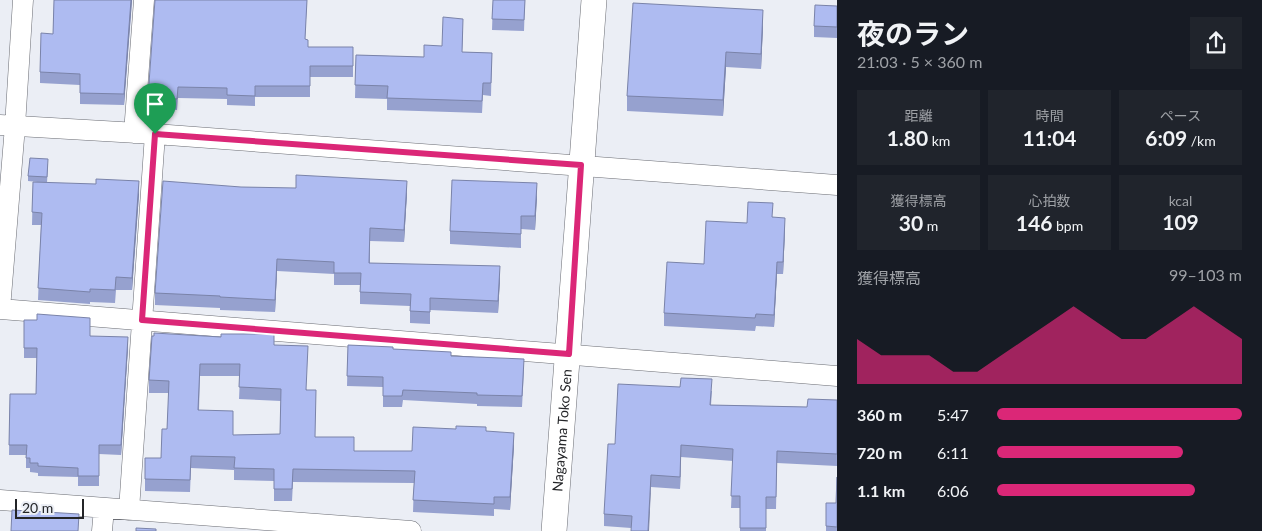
<!DOCTYPE html>
<html lang="ja">
<head>
<meta charset="utf-8">
<style>
	:root { --surface:#171b24; --page:#20242c; --text:#f1f3f6; --muted:#9ea1a6; --accent:#db2777 }
	body { margin:0; font-family:Lato,"Noto Sans JP",sans-serif; background:var(--page); color:var(--text); height:100vh; display:flex; flex-direction:column; font-size:19px; white-space:nowrap }
	* { box-sizing:border-box; margin:0 }
	p { font-size:16px; color:var(--muted) }
	.icon { flex:none; width:28px; height:28px; fill:none; stroke:currentColor; stroke-width:2; stroke-linecap:round; stroke-linejoin:round }
	.map { position:relative; flex:1; overflow:hidden }
	.sheet { display:flex; flex-direction:column; background:var(--surface); width:425px }
	.sheet>* { flex:none }
	.scale { position:absolute; left:15px; bottom:12px; width:69px; box-sizing:border-box; padding-left:5px; border:2px solid #242528; border-top:0; font-size:14px; line-height:18px; white-space:nowrap; color:#242528; -webkit-text-stroke:4px #ebeef5; paint-order:stroke }
	.pin { position:absolute; display:grid; place-items:center; width:42px; height:42px; color:#fff; margin:-51px -21px; border-radius:50% 50% 50% 0; rotate:-45deg; box-shadow:0 0 5px #0007 }
	.pin .icon { rotate:45deg }
	.round { display:grid; place-items:center; flex:none; width:52px; height:52px; border-radius:0px; background:var(--page) }
	.head { display:flex; align-items:center; justify-content:space-between; height:85px; padding:0 20px }
	h1 { font-size:28px; font-weight:700; line-height:38px }
	.stats { display:grid; grid-template-columns:repeat(3,1fr); gap:8px; height:85px; padding:5px 20px }
	.stats div { display:grid; align-content:center; border-radius:0px; background:var(--page); text-align:center }
	.stats b { font-size:21px; font-weight:700 }
	.stats small { font-size:14px; font-weight:400 }
	.stats p { font-size:14px }
	.chart { height:140px; padding:10px 20px }
	.chart p { display:flex; justify-content:space-between }
	.chart svg { width:100%; height:90px; margin-top:5px; fill:var(--accent); opacity:.7 }
	ul { padding:0 20px; list-style:none; font-size:16px }
	li { display:grid; grid-template-columns:80px 60px 1fr; align-items:center; height:38px }
	li i { height:12px; border-radius:6px; background:var(--accent) }
	main { display:flex; flex:1; min-height:0 }
	.map>svg:first-child { display:block }
	.lines { fill:none; stroke-linecap:round; stroke-linejoin:round }
	.minor-casing { stroke:#6a6c73; stroke-width:21 }
	.tertiary-casing { stroke:#6a6c73; stroke-width:26 }
	.minor { stroke:#fff; stroke-width:20 }
	.tertiary { stroke:#fff; stroke-width:25 }
	.wall { fill:#96a1cf; fill-rule:evenodd }
	.shaded-wall { fill:#7a83a9 }
	.building { fill:#aebbf1; stroke:#7a83a9; fill-rule:evenodd }
	.route-casing { stroke:#fff; stroke-width:10 }
	.route { stroke:#db2777; stroke-width:6 }
	.labels { text-anchor:middle; stroke-width:4; stroke-linejoin:round; paint-order:stroke }
	.street-label { font-size:14px; fill:#242528; stroke:#ebeef5 }
</style>
</head>
<body>
<main>
<div class="map">
<svg width="837" height="531" viewBox="0 0 837 531">
	<rect width="100%" height="100%" fill="#ebeef5"/>
	<g class="lines">
		<g class="minor-casing">
			<path id="minor" d="M0,125l155,9 682,51
				M134,133l10,-133
				M0,309l837,67
				M0,309l15,-183 8,-126
				M0,500l411,31
				M129,510l26,-376
				M102,531l2,-23"/>
		</g>
		<g class="tertiary-casing">
			<g id="tertiary">
				<path id="s1" d="M554,531c15,-177 26,-354 40,-531"/>
			</g>
		</g>
		<use href="#minor" class="minor"/>
		<use href="#tertiary" class="tertiary"/>
	</g>
	<path class="wall" d="M54,0h78l-8,105 -44,-1v-19l-40,-2v-11l13,-38z
		M307,0l-2,39 3,8h45v30h-43v20h-55v9l-28,-1v-6l-49,-1 -1,12 -29,-2v-11z
		M493,0h32l-1,31 -32,-1z
		M837,6v32l-23,-1v-11z
		M763,26l-2,43 -35,-2 -3,49 -96,-5v-15z
		M463,31l-1,21 30,1 -1,43 -8,-1 -1,18 -95,-3v-11l-32,-1 1,-43 68,2 18,-11z
		M48,164l-1,19 -19,-2v-5z
		M33,182l106,12 -7,96h-16l-1,13 -25,-1v2l-52,-4 3,-75h-9z
		M241,187l166,6 -3,49 -34,-1v22l130,15 -2,35 -68,-3v14l-20,-1v-17l-50,-2v-19h-26v-11l-57,-3 -2,41 -55,-2v-2l-65,-3v-12z
		M537,196l-2,34 -14,-1v19l-71,-4v-13z
		M773,217l12,13 -2,44h-6l-3,53 -18,-1 -1,5 -91,-5v-13l40,-49 43,-41z
		M24,320l66,16 38,11 -7,108 -22,-1v32h-21v-9l-40,-1v-3l-8,-1v-4h-4v-13h-17l1,-61h26l1,-36h-13z
		M152,336l122,9 33,45 8,47 39,14h58l74,-20 28,14 -4,65 -16,-1v7l-81,-4 1,-29 -121,-1 -1,19h-18v-20l-40,-1v-10l-43,-2 -1,24 -45,-1v-33h16l6,-29 2,-36h-20v-13zM200,376h40l-1,23 42,2 -1,33 -47,1 -34,-25z
		M348,345l45,4 131,21 -2,37 -45,-1v-2l-74,-4 -1,7h-19v-20l-36,-1z
		M680,387l32,4 -1,14 96,2 30,-7v66l-60,-3 -1,46h-10v22h-26v-23h-9l2,-47 -52,-4 -1,32 -29,-2 -20,41 -27,-2v-12l11,-70z
		M837,477v54h-11v-28h10z"/>
	<path class="shaded-wall" d="M131,0h1l-8,105v-11z
		M763,10v16l-2,43v-15z
		M726,52v15l-3,49v-16z
		M139,181v13l-7,96v-12z
		M407,181v12l-3,49v-12z
		M537,183v13l-2,34v-14z
		M785,218v12l-2,44v-12z
		M277,259v12l-2,41v-12z
		M777,262v12l-3,53v-12z
		M500,266v12l-2,35v-12z
		M128,337v10l-7,108v-10z
		M514,433v12l-4,65v-13z
		M681,445v12l-1,32v-12z
		M651,475v12l-2,44h-1z"/>
	<path class="building" d="M54,0h77l-7,94 -44,-1v-19l-40,-2 1,-39 12,1z
		M155,0h152l-2,39 3,1v7h45v19h-43v20h-55v10l-28,-1v-7l-49,-1 -1,12 -29,-2z
		M493,0h32l-1,20 -32,-1z
		M633,3l130,7 -2,44 -35,-2 -3,48 -96,-4z
		M815,5l22,1v21l-23,-1z
		M443,17l20,2 -1,33 30,1 -1,30h-8l-1,18 -95,-3 1,-12 -33,-1 1,-30 68,2v-12l18,1z
		M30,158l18,1 -1,18 -19,-1z
		M296,175l111,6 -3,49 -34,-2 -1,35 131,3 -2,35 -68,-3v14l-20,-1 1,-17 -51,-2 1,-19h-27v-11l-57,-3 -2,41 -55,-3v-1l-65,-3 8,-112 78,6 55,1z
		M96,179l43,2 -7,97 -16,-1 -1,13 -25,-1v3l-52,-4 4,-75 -10,-1 1,-30 63,2z
		M452,180l85,3 -2,33h-14v18l-71,-3z
		M748,202l25,1 -1,14 13,1 -2,44h-6l-3,53 -18,-1 -1,4 -91,-5 3,-51 37,2 2,-43 41,2z
		M37,314l53,4v18l38,1 -7,108h-22v31h-21v-8l-40,-2v-3h-8v-5h-4l1,-13h-18l1,-51h26l1,-46h-13v-28h13z
		M154,333l67,4v-3h53v11l34,1 -2,44h10l-1,47h39v14h58l1,-24 43,2v-3l30,1v4l28,2 -4,64h-16v7l-81,-4 2,-29 -122,-2 -1,20h-18v-20l-40,-1 1,-11 -44,-1 -1,24 -45,-1v-21h16l1,-29h5l2,-48 -20,-1 3,-44h2zM200,364h40l-1,23 42,2 -1,45 -47,1v-24l-35,-1z
		M348,345l45,2v2l58,3v4l73,3 -2,37 -45,-1v-2l-74,-3 -1,6h-19v-19l-36,-1z
		M681,378l31,1 -2,26 97,2 1,-8 29,1v54l-60,-3 -1,46h-10v31h-26v-32h-9l2,-47 -52,-4 -1,32 -29,-2 -3,56h-17l1,-15 -28,-2 4,-70h7l3,-60 62,3z
		M837,477v50l-11,-1v-23h10z
		M12,510l67,4 -1,17h-67z
		M136,528l20,1v2h-20z"/>
	<g class="lines">
		<g class="route-casing">
			<path id="route" d="M155,134l426,31 -12,189 -427,-34z"/>
		</g>
		<use href="#route" class="route"/>
	</g>
	<g class="labels">
		<g class="street-label">
			<text dy="5" stroke="none"><textPath href="#s1" startOffset="101">Nagayama Toko Sen</textPath></text>
		</g>
	</g>
</svg>
<div class="scale">20 m</div>
<div class="pin" style="left:155px;top:134px;background:#1e9e55"><svg class="icon" aria-label="arrive" viewBox="0 0 24 24"><path d="M6 21V4h12l-3 4 3 4H6"/></svg></div>
</div>
<section class="sheet">
<div class="head"><div><h1>夜のラン</h1><p>21:03 · 5 × 360 m</p></div><a class="round"><svg class="icon" aria-label="share" viewBox="0 0 24 24"><path d="M12 15V3M7 8l5-5 5 5M5 13v7h14v-7"/></svg></a></div>
<div class="stats">
<div><p>距離</p><b>1.80<small> km</small></b></div>
<div><p>時間</p><b>11:04</b></div>
<div><p>ペース</p><b>6:09<small> /km</small></b></div>
</div>
<div class="stats">
<div><p>獲得標高</p><b>30<small> m</small></b></div>
<div><p>心拍数</p><b>146<small> bpm</small></b></div>
<div><p>kcal</p><b>109</b></div>
</div>
<div class="chart"><p><span>獲得標高</span>99–103 m</p>
<svg viewBox="0 0 160 44" preserveAspectRatio="none"><path d="M0 44V22L10 30L20 30L30 30L40 38L50 38L60 30L70 22L80 14L90 6L100 14L110 22L120 22L130 14L140 6L150 14L160 22V44z"/></svg>
</div>
<ul>
<li><b>360 m</b>5:47<i style="width:100%"></i></li>
<li><b>720 m</b>6:11<i style="width:76%"></i></li>
<li><b>1.1 km</b>6:06<i style="width:81%"></i></li>
</ul>
</section>
</main>
</body>
</html>
